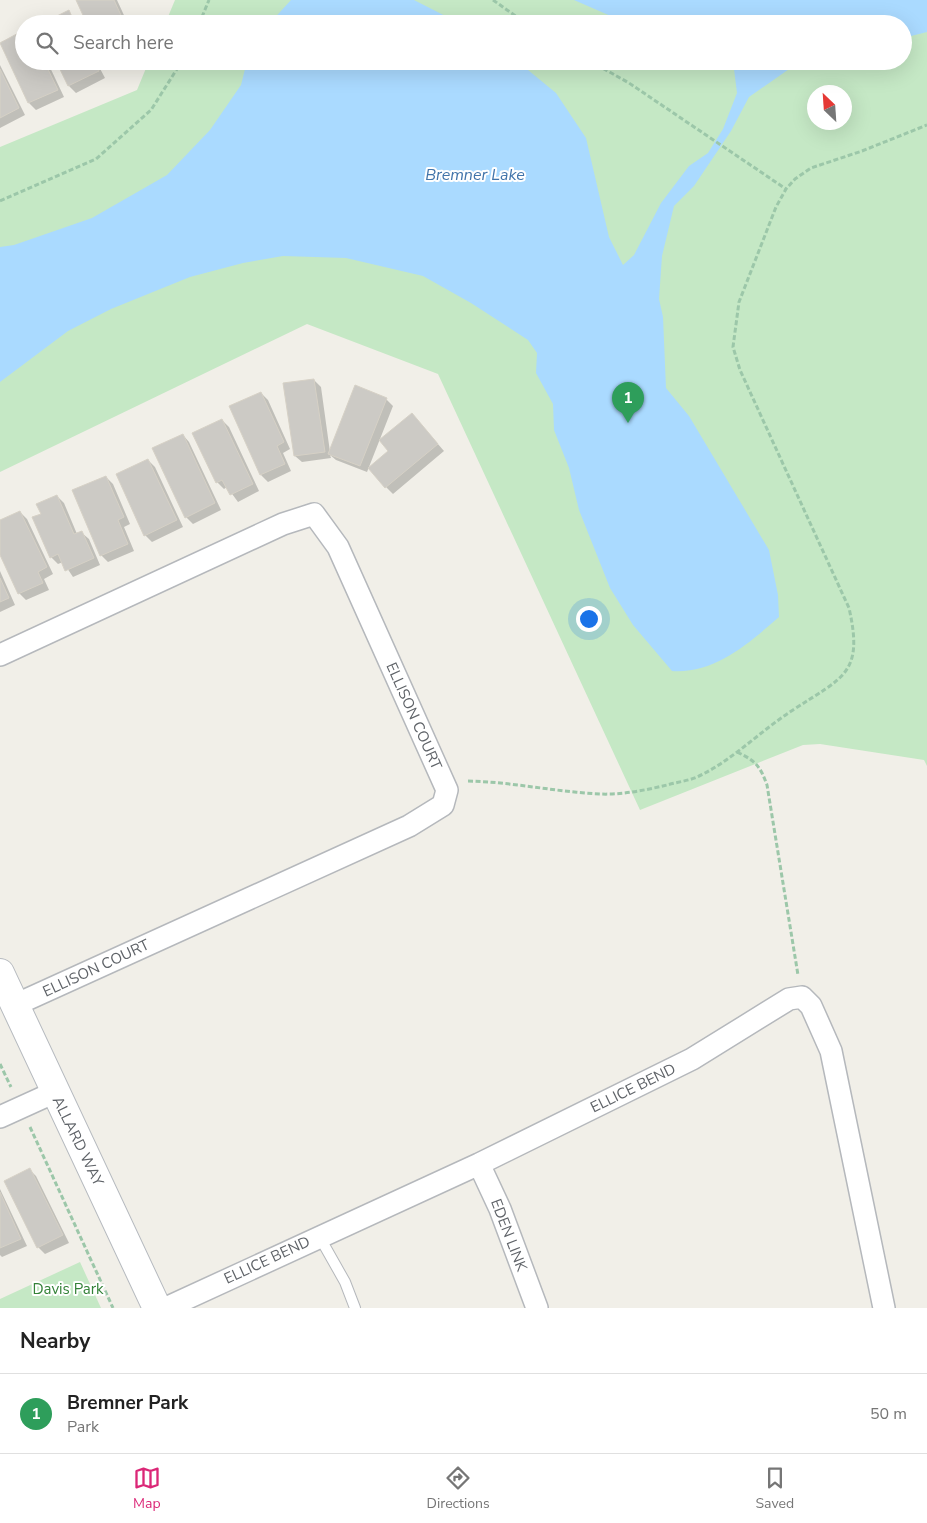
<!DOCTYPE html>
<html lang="en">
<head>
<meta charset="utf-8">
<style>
  :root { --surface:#fff; --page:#f2f2f2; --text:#222; --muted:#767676; --line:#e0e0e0; --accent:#db2777 }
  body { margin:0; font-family:"Nunito Sans",sans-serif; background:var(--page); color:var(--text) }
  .compass { position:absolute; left:807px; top:85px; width:45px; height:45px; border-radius:50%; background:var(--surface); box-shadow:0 5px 20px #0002; rotate:335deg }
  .you { position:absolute; left:588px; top:618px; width:18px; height:18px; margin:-12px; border:4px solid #fff; border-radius:50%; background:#1a73e8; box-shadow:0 0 0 8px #1a73e833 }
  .badge { display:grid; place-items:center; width:32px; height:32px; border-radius:50%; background:var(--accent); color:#fff; font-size:16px; font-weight:700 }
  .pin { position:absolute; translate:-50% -41px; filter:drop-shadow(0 1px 2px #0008) }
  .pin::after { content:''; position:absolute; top:26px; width:18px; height:15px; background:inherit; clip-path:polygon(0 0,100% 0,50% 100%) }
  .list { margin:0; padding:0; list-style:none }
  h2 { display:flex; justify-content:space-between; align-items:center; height:65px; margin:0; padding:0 20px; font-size:21px }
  h2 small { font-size:16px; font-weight:400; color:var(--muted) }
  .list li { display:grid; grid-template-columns:32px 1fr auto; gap:15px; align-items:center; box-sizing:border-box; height:80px; padding:0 20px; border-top:1px solid var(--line) }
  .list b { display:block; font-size:19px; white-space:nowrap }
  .list p { margin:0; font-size:16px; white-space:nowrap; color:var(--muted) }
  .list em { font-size:16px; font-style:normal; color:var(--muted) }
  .icon { flex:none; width:28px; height:28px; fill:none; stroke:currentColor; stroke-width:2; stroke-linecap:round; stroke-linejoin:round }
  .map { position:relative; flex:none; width:927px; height:1308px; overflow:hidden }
  .search { position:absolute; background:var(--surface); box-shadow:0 5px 20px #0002; left:15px; right:15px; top:15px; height:55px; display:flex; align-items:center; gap:12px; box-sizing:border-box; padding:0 18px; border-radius:28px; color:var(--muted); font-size:19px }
  .sheet { height:145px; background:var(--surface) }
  nav { display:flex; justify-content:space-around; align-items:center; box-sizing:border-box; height:70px; border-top:1px solid var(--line); background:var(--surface); font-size:14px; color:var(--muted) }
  nav a { display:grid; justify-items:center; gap:2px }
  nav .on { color:var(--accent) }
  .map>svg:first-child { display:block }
  .green { fill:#c5e8c5; fill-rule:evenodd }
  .water { fill:#aadaff }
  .shadow { fill:#0003 }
  .building { fill:#cccac5; stroke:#d6d1c6 }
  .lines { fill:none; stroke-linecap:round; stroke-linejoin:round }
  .lane-casing { stroke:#b5b8bc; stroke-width:12 }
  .street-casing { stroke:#b5b8bc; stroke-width:24 }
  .secondary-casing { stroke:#b6babf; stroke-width:30 }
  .path { stroke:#9cc7a9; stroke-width:3; stroke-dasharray:5 2.5; stroke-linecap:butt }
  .lane { stroke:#fff; stroke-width:10 }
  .street { stroke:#fff; stroke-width:21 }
  .secondary { stroke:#fff; stroke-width:28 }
  .labels { text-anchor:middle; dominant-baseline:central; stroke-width:4; stroke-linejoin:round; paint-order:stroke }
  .street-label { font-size:15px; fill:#5f6368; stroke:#fff }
  .park-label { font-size:15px; fill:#348238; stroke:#fff }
  .water-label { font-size:16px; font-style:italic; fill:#4174aa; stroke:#fff }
</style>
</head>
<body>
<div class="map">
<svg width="927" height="1308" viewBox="0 0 927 1308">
  <rect width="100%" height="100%" fill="#f1efe8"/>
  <!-- green -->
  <path class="green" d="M 175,0 L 927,0 L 927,766 L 924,760 L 820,744 L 803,745 L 640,810 L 438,374 L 307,324 L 0,472 L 0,147 L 137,90 L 149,61 L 903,61 L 903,24 L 165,24 ZM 814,92 L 844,92 L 844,122 L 814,122 Z
    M 80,1262 L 101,1308 L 0,1308 L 0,1299 Z"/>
  <!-- water -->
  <path class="water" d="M 291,0 L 414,0 L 461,24 L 269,24 Z
    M 574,0 L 927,0 L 927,32 L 903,38 L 903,24 L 629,24 Z
    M 247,61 L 517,61 L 556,93 L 586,138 L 609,237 L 623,265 L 634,255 L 661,203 L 689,166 L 708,153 L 723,129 L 737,93 L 733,61 L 807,61 L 792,67 L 749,97 L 731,131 L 694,186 L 674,206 L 662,256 L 659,299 L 663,317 L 666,388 L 689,416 L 769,550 L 778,595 L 779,617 C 749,643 715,674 672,671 L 633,625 L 610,588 L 579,510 L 569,468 L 554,430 L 553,404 L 536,373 L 537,353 L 528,340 L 471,303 L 423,276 L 346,258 L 283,256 L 243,263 L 190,277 L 111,309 L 68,331 L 0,382 L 0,247 L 14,245 L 92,218 L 167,175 L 210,130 L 241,85 Z"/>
  <!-- shadow -->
  <path class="shadow" d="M 78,0 L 117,0 L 128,24 L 89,24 Z
    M 68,12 L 78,24 L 44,24 Z
    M 24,32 L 24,61 L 47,61 L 64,97 L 36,110 L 29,103 L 1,42 Z
    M 57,61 L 96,61 L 105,78 L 76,93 L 69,86 Z
    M 0,65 L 25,115 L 0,128 Z
    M 314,380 L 321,387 L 330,452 L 386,399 L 393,406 L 367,472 L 336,460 L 330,455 L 331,458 L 302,462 L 295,456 Z
    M 261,393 L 268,400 L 290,449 L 283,453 L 291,471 L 268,482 L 261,475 L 230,406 Z
    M 412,414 L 444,451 L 393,494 L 386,487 L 390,451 Z
    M 222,420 L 229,427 L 259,491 L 238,502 L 227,487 L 224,489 L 217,482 Z
    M 183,435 L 189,442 L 221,510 L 193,524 L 186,517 Z
    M 148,460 L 155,467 L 183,527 L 152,542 L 145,535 Z
    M 106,477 L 113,484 L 130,524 L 124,527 L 134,551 L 108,562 L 101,555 Z
    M 57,496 L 64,503 L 77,534 L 82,533 L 89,539 L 100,565 L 73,577 L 63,562 L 58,564 L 51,557 L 42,514 Z
    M 20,512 L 27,519 L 53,574 L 44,579 L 49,590 L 26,600 L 19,593 L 0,552 L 0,522 Z
    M 0,571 L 15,605 L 0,612 Z
    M 30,1170 L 36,1176 L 69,1243 L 45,1254 L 38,1247 Z
    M 0,1189 L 27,1246 L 2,1257 L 0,1255 Z"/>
  <!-- building -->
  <path class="building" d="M 76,0 L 114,0 L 125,24 L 87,24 Z
    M 69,10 L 75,24 L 41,24 Z
    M 24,30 L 24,61 L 44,61 L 58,90 L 28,103 L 0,43 Z
    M 56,61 L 94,61 L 99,71 L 68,86 Z
    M 0,69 L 19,108 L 0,118 Z
    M 314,379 L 325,452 L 294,456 L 283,383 Z
    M 355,385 L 387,398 L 360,466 L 328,454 Z
    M 261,392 L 284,442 L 277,446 L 285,464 L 260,475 L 229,406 Z
    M 412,413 L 438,444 L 385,488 L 368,468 L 388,451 L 379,440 Z
    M 222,419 L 253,484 L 230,495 L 222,480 L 216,483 L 192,433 Z
    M 183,434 L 215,503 L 185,518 L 152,448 Z
    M 148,459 L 177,520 L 144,536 L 116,474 Z
    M 106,476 L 124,517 L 118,520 L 128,544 L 100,556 L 72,490 Z
    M 57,495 L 74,534 L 82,531 L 94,558 L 65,571 L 58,554 L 50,558 L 32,517 L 41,514 L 36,504 Z
    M 20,511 L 47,567 L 38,572 L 43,583 L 18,594 L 0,555 L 0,520 Z
    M 0,578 L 9,598 L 0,602 Z
    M 30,1168 L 63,1235 L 37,1248 L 4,1181 Z
    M 0,1192 L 21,1239 L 0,1248 Z"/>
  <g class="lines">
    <!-- lane casing -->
    <g class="lane-casing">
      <path id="lane" d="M 319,1236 L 345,1282 L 355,1308"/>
    </g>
    <!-- street casing -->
    <g class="street-casing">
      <path id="street" d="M 0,655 L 283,524 L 314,514 L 338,547 L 447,790 L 443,805 L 409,826 L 15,1005
        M 0,1117 L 55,1092
        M 479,1164 L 500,1209 L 537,1308
        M 166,1308 L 479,1164 L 692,1059 L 789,999 L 802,997 L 811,1006 L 831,1051 L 884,1308"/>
    </g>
    <!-- secondary casing -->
    <g class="secondary-casing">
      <path id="secondary" d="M 0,973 L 157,1308"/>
    </g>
    <!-- path -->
    <path class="path" d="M 493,0 L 527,24
      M 199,24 L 209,0
      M 590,61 L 629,83 L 786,189
      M 0,201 L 96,159 L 151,110 L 182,61
      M 737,752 C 756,761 760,766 767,785 L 798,975
      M 468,781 C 513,782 556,792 600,794 C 622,795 646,790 667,785 C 677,782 688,781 697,777 C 732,761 760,731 793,710 C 843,677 864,674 849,608 L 740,370 L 733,347 L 739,302 L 776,207 L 786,189 L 795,179 L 811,168 L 862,151 L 927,125
      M 0,1064 L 11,1087
      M 30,1127 L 113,1308"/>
    <!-- lane -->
    <use href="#lane" class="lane"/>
    <!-- street -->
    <use href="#street" class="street"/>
    <!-- secondary -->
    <use href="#secondary" class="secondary"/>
  </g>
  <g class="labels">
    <!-- street labels -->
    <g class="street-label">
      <text transform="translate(414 716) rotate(66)">ELLISON COURT</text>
      <text transform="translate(96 968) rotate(-25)">ELLISON COURT</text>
      <text transform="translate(633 1088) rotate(-26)">ELLICE BEND</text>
      <text transform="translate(78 1141) rotate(64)">ALLARD WAY</text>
      <text transform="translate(509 1235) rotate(69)">EDEN LINK</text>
      <text transform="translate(267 1260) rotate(-25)">ELLICE BEND</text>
    </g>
    <!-- park labels -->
    <g class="park-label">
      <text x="68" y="1289">Davis Park</text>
    </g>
    <!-- water labels -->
    <g class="water-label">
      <text x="475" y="175">Bremner Lake</text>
    </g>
  </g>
</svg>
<svg class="compass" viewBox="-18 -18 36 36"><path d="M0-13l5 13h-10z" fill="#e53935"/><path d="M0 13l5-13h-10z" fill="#767676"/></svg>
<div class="you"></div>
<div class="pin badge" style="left:628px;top:423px;background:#2e9e5b">1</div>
<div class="search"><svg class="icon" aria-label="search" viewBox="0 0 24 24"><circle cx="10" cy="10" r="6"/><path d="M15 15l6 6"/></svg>Search here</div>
</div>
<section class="sheet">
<h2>Nearby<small></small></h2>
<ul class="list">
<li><span class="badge" style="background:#2e9e5b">1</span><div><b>Bremner Park</b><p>Park</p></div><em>50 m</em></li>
</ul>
</section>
<nav>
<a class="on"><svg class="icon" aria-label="map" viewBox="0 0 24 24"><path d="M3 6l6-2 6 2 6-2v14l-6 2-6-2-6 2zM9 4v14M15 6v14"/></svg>Map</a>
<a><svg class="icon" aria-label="directions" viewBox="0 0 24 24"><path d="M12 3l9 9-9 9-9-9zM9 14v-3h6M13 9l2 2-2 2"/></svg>Directions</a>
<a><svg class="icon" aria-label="saved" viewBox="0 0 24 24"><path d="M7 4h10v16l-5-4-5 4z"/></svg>Saved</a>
</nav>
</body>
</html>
